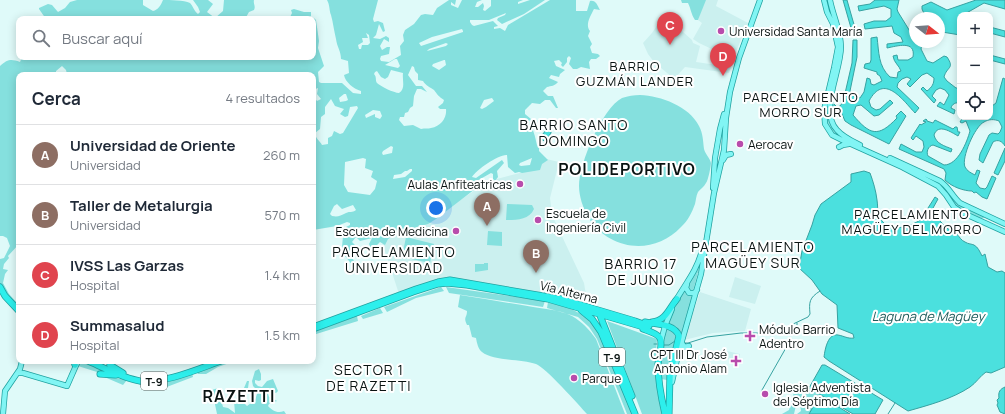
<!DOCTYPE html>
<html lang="es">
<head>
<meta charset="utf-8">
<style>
  :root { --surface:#fff; --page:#f2f2f3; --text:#1f2937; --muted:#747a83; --line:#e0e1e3; --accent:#db2777 }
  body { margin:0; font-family:Manrope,sans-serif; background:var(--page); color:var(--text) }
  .controls { position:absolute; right:12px; top:12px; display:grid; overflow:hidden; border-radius:8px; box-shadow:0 2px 10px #0003 }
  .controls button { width:36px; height:36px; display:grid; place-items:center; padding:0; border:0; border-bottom:1px solid var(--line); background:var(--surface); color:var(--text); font:20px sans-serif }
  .compass { position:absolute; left:909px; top:12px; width:36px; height:36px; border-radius:50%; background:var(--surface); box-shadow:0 2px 10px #0003; rotate:107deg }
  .you { position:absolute; left:436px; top:208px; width:14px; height:14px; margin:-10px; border:3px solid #fff; border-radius:50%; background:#1a73e8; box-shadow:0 0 0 6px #1a73e833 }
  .badge { display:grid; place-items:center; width:26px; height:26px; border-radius:50%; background:var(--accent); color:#fff; font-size:13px; font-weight:700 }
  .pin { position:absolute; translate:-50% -33px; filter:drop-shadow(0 1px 2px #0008) }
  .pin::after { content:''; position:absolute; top:21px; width:14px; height:12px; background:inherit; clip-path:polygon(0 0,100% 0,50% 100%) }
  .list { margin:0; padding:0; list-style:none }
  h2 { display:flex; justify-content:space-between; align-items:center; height:52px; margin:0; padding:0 16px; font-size:17px }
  h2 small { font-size:13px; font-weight:400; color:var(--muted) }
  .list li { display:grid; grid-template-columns:26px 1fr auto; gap:12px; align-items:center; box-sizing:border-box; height:60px; padding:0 16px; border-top:1px solid var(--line) }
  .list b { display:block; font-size:15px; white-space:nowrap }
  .list p { margin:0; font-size:13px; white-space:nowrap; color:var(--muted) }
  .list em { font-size:13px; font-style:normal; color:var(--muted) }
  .icon { flex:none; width:22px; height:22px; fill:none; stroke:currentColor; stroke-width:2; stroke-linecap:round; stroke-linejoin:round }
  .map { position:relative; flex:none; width:1005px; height:414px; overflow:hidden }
  .search { position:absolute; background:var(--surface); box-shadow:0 2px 10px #0003; left:16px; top:16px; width:300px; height:44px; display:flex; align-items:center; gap:10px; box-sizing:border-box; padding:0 14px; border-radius:8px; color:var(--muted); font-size:15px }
  .panel { position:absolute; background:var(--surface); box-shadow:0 2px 10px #0003; left:16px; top:72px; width:300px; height:292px; border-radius:8px }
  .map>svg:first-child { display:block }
  .built { fill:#cbf0ef }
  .green { fill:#85e0de; fill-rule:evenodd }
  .water { fill:#4be0de; stroke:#37a2a1 }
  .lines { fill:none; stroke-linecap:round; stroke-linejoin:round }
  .stream { stroke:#37a2a1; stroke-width:1 }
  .major-casing { stroke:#20a2a0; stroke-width:6 }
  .highway-casing { stroke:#20a2a0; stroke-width:7 }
  .major { stroke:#81f5f4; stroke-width:4.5 }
  .highway { stroke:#2defec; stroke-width:5.5 }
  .poi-dot { fill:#b84cac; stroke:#fff; stroke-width:1.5 }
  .labels { text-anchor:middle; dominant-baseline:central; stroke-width:4; stroke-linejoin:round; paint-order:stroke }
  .shield { fill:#fff; stroke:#535a59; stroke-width:1 }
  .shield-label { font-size:11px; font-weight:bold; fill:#091312 }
  .poi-label { font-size:12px; fill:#091312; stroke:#fff; text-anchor:start }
  .street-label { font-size:12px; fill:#091312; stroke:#fff }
  .neighbourhood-label { font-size:13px; letter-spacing:1px; fill:#091312; stroke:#fff }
  .water-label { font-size:13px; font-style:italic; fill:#1f5c5b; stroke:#fff }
  .quarter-label { font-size:14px; letter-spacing:1px; fill:#091312; stroke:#fff }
  .district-label { font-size:16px; font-weight:bold; letter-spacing:1px; fill:#091312; stroke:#fff }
</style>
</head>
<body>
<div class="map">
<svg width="1005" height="414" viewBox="0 0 1005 414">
  <rect width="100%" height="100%" fill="#dffaf9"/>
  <!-- built -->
  <path class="built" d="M 705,0 L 718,0 L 716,6 L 748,23 L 733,59 L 699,43 L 693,39 L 702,23 L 698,20 Z
    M 664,15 L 692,40 L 693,43 L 700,46 L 696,62 L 731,67 L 729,73 L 685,67 L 675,78 L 673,78 L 654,62 L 648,54 L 643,43 L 652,33 Z
    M 542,158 L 559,162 L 550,198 L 552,215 L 584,283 L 586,295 L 556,296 L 462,280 L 399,294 L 381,239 L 401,231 L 425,224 L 484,184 L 493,180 L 539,168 Z
    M 735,277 L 761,286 L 755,304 L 729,297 Z
    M 700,292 L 751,309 L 745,331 L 713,333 L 684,340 Z
    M 727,351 L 740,354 L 739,359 L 735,358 L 733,361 L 725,358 Z"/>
  <!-- green -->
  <path class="green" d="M 77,0 L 143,0 L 143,5 L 153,11 C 158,10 161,5 163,0 C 170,0 184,0 190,3 C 193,6 194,11 198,14 L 200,12 L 198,7 L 193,0 L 208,0 L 213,4 L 207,12 L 215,18 L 223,11 L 224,0 L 254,0 C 253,4 256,6 254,10 L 249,12 L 245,19 L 243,19 L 240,16 L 238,19 L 69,19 L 67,16 L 64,19 L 46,19 L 39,9 L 39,8 L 48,4 L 52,5 L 58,12 L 65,8 L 70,2 Z
    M 327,0 L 378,0 L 373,19 L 374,22 L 378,21 L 383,23 L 385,31 L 383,32 L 379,24 L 376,35 L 373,38 L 380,39 L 386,36 L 389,38 L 389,42 L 384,39 L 380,46 L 382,50 L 387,47 L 390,47 L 389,54 L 381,56 L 380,59 L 381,61 L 389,62 L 401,55 L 400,46 L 404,41 L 403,35 L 405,30 L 414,24 L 421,15 L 425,14 L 433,15 L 437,8 L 449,0 L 456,0 L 455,5 L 451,2 L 451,5 L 458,8 L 462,0 L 482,0 L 477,2 L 475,7 L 478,7 L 483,3 L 484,6 L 483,10 L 485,11 L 491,6 L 491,0 L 523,0 L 518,2 L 518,4 L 530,0 L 545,0 L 524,14 L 502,24 L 497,20 L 498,18 L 505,15 L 506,13 L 489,20 L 470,20 L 470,22 L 472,25 L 474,26 L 493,21 L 498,26 L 494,27 L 494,29 L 500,28 L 505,31 L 508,25 L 550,0 L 576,0 L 576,11 L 587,11 L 590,1 C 596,0 597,5 600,10 L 594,9 C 590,17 585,25 590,31 L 588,36 L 592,44 L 590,47 L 592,53 L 598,54 L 600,56 L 596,59 L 591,59 L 589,62 L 590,69 L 581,67 L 577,69 L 573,69 L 569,64 L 571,58 L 569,56 L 567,58 L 567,62 L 563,67 L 561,65 L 562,63 L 559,60 L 554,61 L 556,66 L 565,70 L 560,74 L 559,77 L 551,75 L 549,78 L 558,82 C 555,86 551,86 547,87 L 543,91 L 548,96 L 553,96 L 558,108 L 556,108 L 550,100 L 545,100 L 540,104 L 532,103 L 525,110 L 525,114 L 531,119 L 528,122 C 534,129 535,137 537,145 L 539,147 L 539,151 L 548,160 L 542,164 L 540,170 L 522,173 L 519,172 L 515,173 L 508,167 L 507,155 C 499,154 476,170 472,177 L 476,178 L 502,160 L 504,163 L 497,171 L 498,177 L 495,181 L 493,179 L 493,174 L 491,173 L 466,187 L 466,191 L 469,191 L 477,185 L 479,186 L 436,219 L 428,224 L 398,232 L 374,232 L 373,235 L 375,237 L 390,235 L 393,236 L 388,239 L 385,245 L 380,242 L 374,248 L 371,248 L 369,244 L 372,238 L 360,241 L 356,237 L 352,242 L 355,245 L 357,245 L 360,249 L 359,257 L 352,254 L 351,256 L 354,261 L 358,263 L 359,269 L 358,272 L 345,256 L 342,247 L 343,236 L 345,231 L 344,228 L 350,225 L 350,223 L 347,222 L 337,226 L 313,230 L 313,96 L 317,101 L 321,99 L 317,94 L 318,88 L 313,90 L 313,75 L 75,75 L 67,74 L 66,70 L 62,66 L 56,71 L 56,75 L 19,75 L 19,244 L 8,256 L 9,258 L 4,264 L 3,269 L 8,270 L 5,274 L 3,283 L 9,294 L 18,304 L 19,307 L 17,307 L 0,284 L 0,259 L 4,258 L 10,246 L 7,238 L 3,236 L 0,236 L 0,66 C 8,59 11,59 20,62 L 22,57 L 237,57 L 243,59 L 245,57 L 313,57 L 312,19 L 314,18 L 316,20 L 319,41 L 318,48 L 324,66 L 318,72 L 319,82 L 321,83 L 342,83 L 353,93 L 361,94 L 361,91 C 354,89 345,82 344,75 L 349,73 L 348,61 L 341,59 C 341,51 337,47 336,39 C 334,31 333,22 331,15 C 329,10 330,5 327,0 ZM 462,29 L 463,31 L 463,32 L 421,46 L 419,43 L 432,37 ZM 366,33 L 369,35 L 370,43 L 368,45 L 362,45 L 361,49 L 359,49 L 358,45 L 363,42 L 362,38 L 368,38 ZM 446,43 L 448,44 L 446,46 L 427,51 L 429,49 ZM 395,59 L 397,59 L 400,66 L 398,68 L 385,65 ZM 444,60 L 445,60 L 446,65 L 439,70 L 432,66 L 433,64 ZM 412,66 L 414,67 L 415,71 L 418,74 L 418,80 L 423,81 C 426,86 430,87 434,90 C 437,94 439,97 444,100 L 443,103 L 438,107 L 440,109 L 446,109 C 447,118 441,126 431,128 C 428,129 425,128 421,129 L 413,125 L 404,126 L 399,120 L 400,117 L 404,117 L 405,113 L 408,112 L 410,108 L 413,106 L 414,96 L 417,89 L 421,89 L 427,92 L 422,86 L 416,86 L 408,75 ZM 391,70 L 403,73 C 402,81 406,88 399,93 C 394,93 380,86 377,83 C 375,80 377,77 374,74 L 375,72 L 377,71 L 381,77 L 385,79 L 388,77 ZM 344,94 L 346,94 L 348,100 L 346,101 L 340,102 L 339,98 ZM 492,98 L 494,101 L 486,107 L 482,109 L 480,108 L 484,100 ZM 331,99 L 335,106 L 344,109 L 340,114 L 345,117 L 348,116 L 350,107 L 357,106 L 358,108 L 343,133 L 340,134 L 334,131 L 332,136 L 328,138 L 328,144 L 322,145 C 320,141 315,138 315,133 L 320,129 L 321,117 L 325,114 L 325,107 ZM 373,110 L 380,111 L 382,116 L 380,119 L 375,117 L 375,114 L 366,118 L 365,115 ZM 391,146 L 393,147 L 392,153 L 383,155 L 382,153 L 383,151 ZM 363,158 L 366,159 L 365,168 L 373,171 L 371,177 L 377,181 L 375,189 L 370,195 L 348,192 L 344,185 L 345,162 ZM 532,158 L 530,165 L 521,166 L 519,165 L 520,163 ZM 410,169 L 412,169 L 412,171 L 405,177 L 393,179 L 394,175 L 401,174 L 405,171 L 407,171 ZM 337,204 L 342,209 L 353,205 L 356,210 C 352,213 350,211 346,213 C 340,216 338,217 332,216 L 330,214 L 334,206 Z
    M 681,0 L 706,0 L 698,20 L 695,20 C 691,14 691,9 688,3 L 682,3 Z
    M 294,9 L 304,12 L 311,12 L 311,16 L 309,19 L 289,19 L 292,13 L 291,10 Z
    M 830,90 L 829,114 L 840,136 L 839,138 C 822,123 824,110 830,90 Z
    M 640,95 C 661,96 689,106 699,126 C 703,133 703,141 704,149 C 705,154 710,158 711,163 C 711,166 708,181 706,183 C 704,187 700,189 698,192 C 696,196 696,200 695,204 C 692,212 688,221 681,227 C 654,256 609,251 588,217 C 583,208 579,196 579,186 C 579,164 602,108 622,98 C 628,96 634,95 640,95 Z
    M 893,161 L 944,185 L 955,200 L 983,215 L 984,218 L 980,219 L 962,211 L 954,205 L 943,189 Z
    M 507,204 L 532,205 L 534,209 C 529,220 517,220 506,220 Z
    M 488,231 L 502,232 L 502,246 L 487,245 Z
    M 406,237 L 434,244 L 430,263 L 402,257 Z
    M 702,258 L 693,291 L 690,291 L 687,286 Z
    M 484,263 L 488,263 L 488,270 L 475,272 L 475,264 L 484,264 Z
    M 441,287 L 444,291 L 416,298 L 387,312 L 384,307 Z
    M 446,287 L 545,301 L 543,307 L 449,293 Z
    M 685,291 L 694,295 L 682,335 L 677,327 L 667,324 L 674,307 Z
    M 460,295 C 485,299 509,303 533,307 C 546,309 560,310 572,316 C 582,322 589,329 596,339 L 625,414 L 587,414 C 579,405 545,367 536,364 C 522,359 493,361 482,352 C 478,349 477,343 476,338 L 472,337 L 469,325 L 467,325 C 463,317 467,318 467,311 L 458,307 Z
    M 548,302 C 570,307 585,313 599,331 L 633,414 L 627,414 L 597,339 L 589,327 L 578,317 L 547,308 Z
    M 380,308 L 383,313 L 363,319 L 361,316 Z
    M 357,316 L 358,321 L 313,335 L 313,332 Z
    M 607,321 L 657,339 C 655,367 655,386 662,414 L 642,414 Z
    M 665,329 L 673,330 L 678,337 L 667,380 L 661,379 L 661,355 Z
    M 82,361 L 111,372 L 97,372 L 78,366 Z
    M 226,361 L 235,361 L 218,367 L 206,374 L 198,374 L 196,371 Z
    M 259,369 L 261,374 L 261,380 L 259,381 L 255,380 L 255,383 L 258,386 L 262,387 L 267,381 L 273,379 L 278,391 L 276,393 L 267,391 L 269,397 L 271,397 L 277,401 L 269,404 L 268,406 C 272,410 277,414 284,411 L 286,414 L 217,414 L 212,390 L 218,388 L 223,407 L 228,408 L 235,413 L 234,401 L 244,388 L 247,381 L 249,381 L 248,388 L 241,398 L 241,400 L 247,406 L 255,400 L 258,391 L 253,386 L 252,381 L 255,371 Z
    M 192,373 L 193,377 L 164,388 L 150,390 L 133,381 L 148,385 L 161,383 Z
    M 102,376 L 127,380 L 123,385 Z
    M 796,385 L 801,388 L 802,395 L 803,395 L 808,386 L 819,393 L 821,398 L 811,414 L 797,414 L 801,411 L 799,398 L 797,401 L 794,414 L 782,414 L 789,410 L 794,392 L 793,387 Z"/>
  <!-- water -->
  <path class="water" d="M 843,0 L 847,0 L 857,35 L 853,35 Z
    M 875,0 L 899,0 L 897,9 L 898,12 L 911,33 L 915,35 L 915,42 L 926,42 L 922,45 L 921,49 L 927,61 L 933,63 L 944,56 L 947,57 C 955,69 947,66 944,77 L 947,81 L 956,88 L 960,88 L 960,103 C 956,102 952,104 951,108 L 955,110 L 954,114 L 937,106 L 940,102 L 944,105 L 949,95 L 945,90 L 940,88 L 936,90 L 932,96 L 936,100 L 934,103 L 921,89 L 923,87 L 927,91 C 932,87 934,84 934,78 L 927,73 L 922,75 L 910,87 L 907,84 L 911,79 L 907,77 L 902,79 L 898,83 L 897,87 L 919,108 L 915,113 C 902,99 884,73 869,101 L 871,107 L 876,110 L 880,109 L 890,100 L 893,103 L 879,115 L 874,116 L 861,105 L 856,106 L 853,115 C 870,135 878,138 897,118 L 896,116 L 901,111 L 906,116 L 889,144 L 851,125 L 845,121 L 842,114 L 839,112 L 838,114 L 833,114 L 834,104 L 837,107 L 840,106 L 843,102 L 852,63 L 853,40 L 857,40 L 857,57 L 850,91 L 853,96 L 860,98 L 864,92 L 867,78 L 870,79 L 871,84 L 874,85 L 882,81 L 880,76 L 877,74 L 877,72 L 864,68 L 865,64 L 870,63 L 871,60 L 871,38 L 877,37 C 879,52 878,66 890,77 L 897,78 L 898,72 L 901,71 C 899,65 894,63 893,56 L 897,55 L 898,60 L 908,60 L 913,57 C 916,40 897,46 887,48 L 887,44 L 903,42 L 901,37 L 894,33 L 892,26 L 865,29 L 864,24 L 874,21 L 886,21 L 891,17 L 891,9 L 884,6 L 859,11 L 858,6 L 870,4 Z
    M 976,0 L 1005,0 L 1005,9 L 984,3 L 963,15 L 960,15 L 960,35 L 942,32 L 943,35 L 941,33 L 939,34 L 939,18 L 926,18 L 922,9 L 922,6 L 931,2 L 947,10 Z
    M 990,27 L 1005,31 L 1005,37 L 990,33 Z
    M 990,55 L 1005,59 L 1005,64 L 990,60 Z
    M 1003,78 L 1005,79 L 1005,146 C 1002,141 998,139 993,142 L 983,163 L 979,160 L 980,154 L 989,135 L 992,133 L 998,134 L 1000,132 L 1002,127 L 999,121 C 994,119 989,119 984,122 C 975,126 961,158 965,167 C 967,171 971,173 975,175 L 977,170 L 980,171 L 976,183 L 980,188 L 985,189 L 987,187 L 992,176 L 996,178 L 987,199 L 982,197 L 976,192 L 974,193 L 972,191 C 964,191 952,187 945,180 L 946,173 L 944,169 L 899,149 L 901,144 L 916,152 L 922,152 L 924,147 L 923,141 L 916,136 L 913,140 L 911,138 L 920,124 L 921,125 L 926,122 L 923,121 L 926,119 L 927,120 L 927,121 L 933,123 L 935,120 L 953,129 L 955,127 L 957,127 L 958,132 L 960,132 L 958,136 C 951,132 938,123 934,135 C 936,144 945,146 952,149 L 951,152 L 933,145 C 928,146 926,152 928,156 L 944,165 C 958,165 967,142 970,131 L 966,121 L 962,123 L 960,122 L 963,117 L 990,117 L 990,106 L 992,106 L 996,103 Z
    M 546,130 L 551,131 L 551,133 L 547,139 L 548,142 L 539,139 Z
    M 1005,148 L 1005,161 L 998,175 L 994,173 Z
    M 864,171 L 870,173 C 873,181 876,191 877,200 C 878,205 877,211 879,215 C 887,238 916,225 929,214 L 928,208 L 935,197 L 938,199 L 933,208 L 939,212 L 940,221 L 948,229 C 957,229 958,239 965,242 C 968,244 972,244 974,245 C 978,247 980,252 982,256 L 985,254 L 988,267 L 997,272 L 1002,271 L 1005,273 L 1005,367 L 991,373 L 986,372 C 980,376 976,383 970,387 C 952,399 929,405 908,411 L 829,361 L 824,357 C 825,349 828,333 838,335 C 844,336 848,339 854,338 L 853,334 L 838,328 L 837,305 L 822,294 L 812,280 L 799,268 L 802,251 L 812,225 L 815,215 L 821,204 L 851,182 L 851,174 Z
    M 822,365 L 825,365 L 883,400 L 875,414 L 853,414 L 809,388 Z
    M 1005,387 L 1005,414 L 1000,412 L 997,405 L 998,403 L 997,400 L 999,398 C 998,392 1000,389 1005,387 Z
    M 819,397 L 822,397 L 850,414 L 809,414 Z"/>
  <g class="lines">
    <!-- stream -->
    <path class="stream" d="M 793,335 L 797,327 L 797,323
      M 685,343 L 688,343 L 707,337 L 741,333 L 763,333 L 772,329 L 787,328 L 791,325 L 808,317 L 810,314 C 809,302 809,298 820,291
      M 654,344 L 657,344
      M 664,345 L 669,345 L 675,341
      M 762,390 L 791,339
      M 888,414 L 895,403"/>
    <!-- major casing -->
    <g class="major-casing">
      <path id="major" d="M 824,0 L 827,12 L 833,24 L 838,47 L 834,68 L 824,110 L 825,124 L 832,135 L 842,140 L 902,167 L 938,186 L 946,195 L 954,207 L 963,213 L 1005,232
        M 830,0 C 833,16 841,31 841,47 C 841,71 819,111 837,130 C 843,137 852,141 860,145
        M 839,147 L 843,145 L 849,144
        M 890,158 L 940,181 C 949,187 952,196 960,203 L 1005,224
        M 723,160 L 726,155 L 731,154
        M 713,188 L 715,158 L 720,129 L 724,114
        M 687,284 L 686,288 L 689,293 L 694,293 L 697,290
        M 675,302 C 685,284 697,271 702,250
        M 661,341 L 665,326 L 672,309
        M 682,343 L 684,347 L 689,346
        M 18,373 L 23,373 L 67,386 L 78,361
        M 672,382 L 678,355 L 701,274 L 714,193 L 724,150 L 726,118 L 730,92 L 739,58 L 760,0
        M 3,414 L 5,391 L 20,369 L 22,361"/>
    </g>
    <!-- highway casing -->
    <g class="highway-casing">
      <path id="highway" d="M 0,287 L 5,296 L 19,311
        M 581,310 L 592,319 L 601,332 L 635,414
        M 599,313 L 632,396
        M 645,322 C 656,324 675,324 679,336 L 670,374 L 669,414
        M 652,322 C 666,321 669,308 677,299
        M 313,327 L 416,289 L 438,282 L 450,280 L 561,299 L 635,321 L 649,326 L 647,328 L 548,299 L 467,285 L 447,283 L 438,284 L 413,292 L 313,329
        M 643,329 C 648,331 657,333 660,338 C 663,344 659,357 658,364 C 658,381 661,397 665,414
        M 74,361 L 75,365
        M 88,361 C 105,368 122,378 140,381 C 164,384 198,369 221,361
        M 110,365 L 123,373
        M 100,374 L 116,375"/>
    </g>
    <!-- major -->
    <use href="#major" class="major"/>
    <!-- highway -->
    <use href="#highway" class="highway"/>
  </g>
  <!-- markers -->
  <g class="poi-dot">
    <circle cx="721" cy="31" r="4"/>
    <circle cx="740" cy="144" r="4"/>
    <circle cx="520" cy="184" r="4"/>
    <circle cx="538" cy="220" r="4"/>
    <circle cx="456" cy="231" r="4"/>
    <path d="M748 330h4v4h4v4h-4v4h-4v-4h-4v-4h4z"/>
    <path d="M734 355h4v4h4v4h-4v4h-4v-4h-4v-4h4z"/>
    <circle cx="574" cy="378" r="4"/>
    <circle cx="765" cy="394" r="4"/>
  </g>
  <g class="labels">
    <!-- shield labels -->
    <g class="shield">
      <rect x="599" y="348" width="26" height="18" rx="3"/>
      <rect x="141" y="372" width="26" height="18" rx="3"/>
    </g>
    <g class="shield-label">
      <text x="612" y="357">T-9</text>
      <text x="154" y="381">T-9</text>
    </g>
    <!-- poi labels -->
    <g class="poi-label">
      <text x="729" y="31">Universidad Santa María</text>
      <text x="748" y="144">Aerocav</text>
      <text x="512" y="184" text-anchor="end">Aulas Anfiteatricas</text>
      <text x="546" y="213">Escuela de<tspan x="546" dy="14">Ingeniería Civil</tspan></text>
      <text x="448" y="231" text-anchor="end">Escuela de Medicina</text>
      <text x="759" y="329">Módulo Barrio<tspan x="759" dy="14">Adentro</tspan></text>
      <text x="727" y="354" text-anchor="end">CPT III Dr José<tspan x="727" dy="14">Antonio Alam</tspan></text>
      <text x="582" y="378">Parque</text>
      <text x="773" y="387">Iglesia Adventista<tspan x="773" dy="14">del Séptimo Día</tspan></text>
    </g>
    <!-- street labels -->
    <g class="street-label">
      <text transform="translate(569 292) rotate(14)">Vía Alterna</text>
    </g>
    <!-- neighbourhood labels -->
    <g class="neighbourhood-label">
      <text x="635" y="66">BARRIO<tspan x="635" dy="15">GUZMÁN LANDER</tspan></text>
      <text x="801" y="97">PARCELAMIENTO<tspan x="801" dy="15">MORRO SUR</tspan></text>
      <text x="912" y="214">PARCELAMIENTO<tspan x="912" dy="15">MAGÜEY DEL MORRO</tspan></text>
    </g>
    <!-- water labels -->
    <g class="water-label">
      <text x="928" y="316">Laguna de Magüey</text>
    </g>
    <!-- quarter labels -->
    <g class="quarter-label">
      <text x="574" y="124">BARRIO SANTO<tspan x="574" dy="16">DOMINGO</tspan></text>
      <text x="753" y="246">PARCELAMIENTO<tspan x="753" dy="16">MAGÜEY SUR</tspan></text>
      <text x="394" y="251">PARCELAMIENTO<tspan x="394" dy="16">UNIVERSIDAD</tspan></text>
      <text x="641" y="263">BARRIO 17<tspan x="641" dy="16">DE JUNIO</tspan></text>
      <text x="369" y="369">SECTOR 1<tspan x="369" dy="16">DE RAZETTI</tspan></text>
    </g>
    <!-- district labels -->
    <g class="district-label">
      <text x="627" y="169">POLIDEPORTIVO</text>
      <text x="239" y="396">RAZETTI</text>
    </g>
  </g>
</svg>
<div class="controls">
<button>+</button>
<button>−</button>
<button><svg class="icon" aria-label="locate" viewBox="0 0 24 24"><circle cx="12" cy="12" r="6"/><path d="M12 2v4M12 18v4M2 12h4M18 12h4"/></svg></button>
</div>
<svg class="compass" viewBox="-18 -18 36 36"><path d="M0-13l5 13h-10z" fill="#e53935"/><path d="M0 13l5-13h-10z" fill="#747a83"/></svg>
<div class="you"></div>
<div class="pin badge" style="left:487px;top:226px;background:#8d6e63">A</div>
<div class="pin badge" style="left:536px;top:273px;background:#8d6e63">B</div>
<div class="pin badge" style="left:670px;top:45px;background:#e0444e">C</div>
<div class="pin badge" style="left:723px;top:76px;background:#e0444e">D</div>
<div class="search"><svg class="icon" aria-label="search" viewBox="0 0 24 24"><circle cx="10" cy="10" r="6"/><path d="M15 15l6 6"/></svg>Buscar aquí</div>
<section class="panel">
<h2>Cerca<small>4 resultados</small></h2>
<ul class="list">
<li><span class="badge" style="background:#8d6e63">A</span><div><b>Universidad de Oriente</b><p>Universidad</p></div><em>260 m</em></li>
<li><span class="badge" style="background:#8d6e63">B</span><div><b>Taller de Metalurgia</b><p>Universidad</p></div><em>570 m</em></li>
<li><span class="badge" style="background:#e0444e">C</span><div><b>IVSS Las Garzas</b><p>Hospital</p></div><em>1.4 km</em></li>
<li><span class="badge" style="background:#e0444e">D</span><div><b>Summasalud</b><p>Hospital</p></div><em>1.5 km</em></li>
</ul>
</section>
</div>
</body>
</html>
